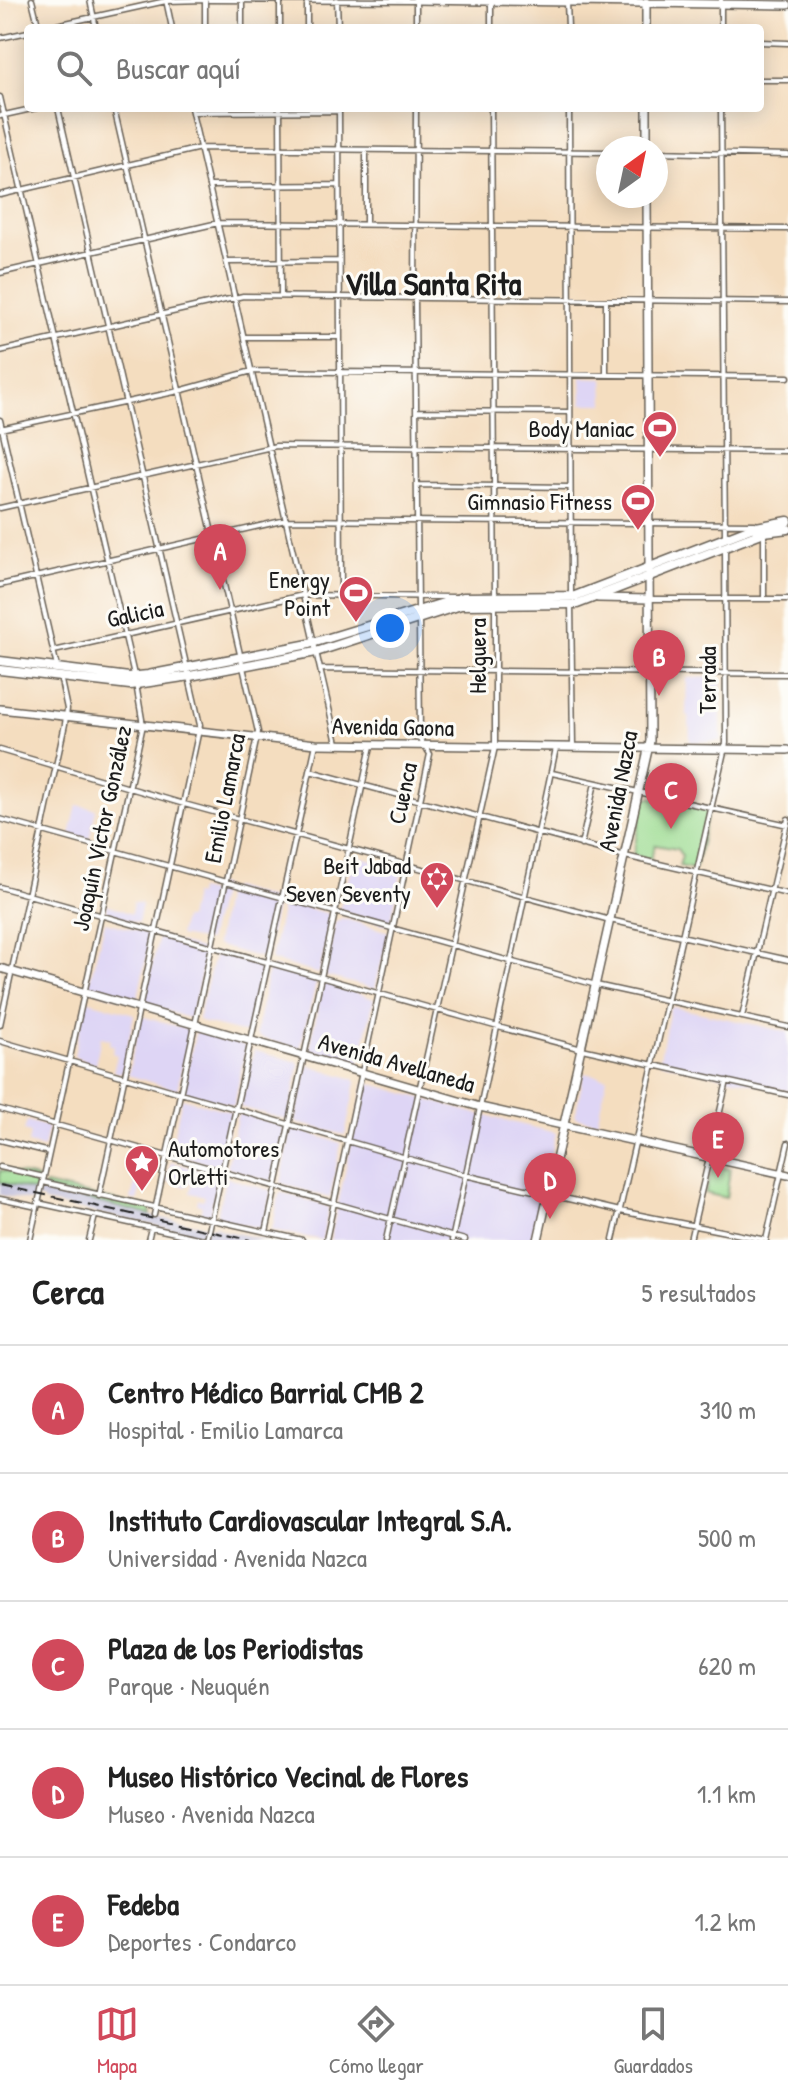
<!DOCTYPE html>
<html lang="es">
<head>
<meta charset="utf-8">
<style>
  :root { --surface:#fff; --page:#f6f6f6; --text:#222; --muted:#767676; --line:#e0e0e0; --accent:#d1495b }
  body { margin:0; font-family:"Patrick Hand",sans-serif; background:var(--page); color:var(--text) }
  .compass { position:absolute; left:596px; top:136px; width:72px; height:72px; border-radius:50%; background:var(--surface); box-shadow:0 4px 20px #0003; rotate:33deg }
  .you { position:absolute; left:390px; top:628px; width:28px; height:28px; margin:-20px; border:6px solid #fff; border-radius:50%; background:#1a73e8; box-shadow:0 0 0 12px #1a73e833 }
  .badge { display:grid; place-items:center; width:52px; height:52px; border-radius:50%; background:var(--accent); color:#fff; font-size:26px; font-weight:700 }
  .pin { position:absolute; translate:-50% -66px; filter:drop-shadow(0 2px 4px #0008) }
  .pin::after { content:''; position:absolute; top:42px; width:28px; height:24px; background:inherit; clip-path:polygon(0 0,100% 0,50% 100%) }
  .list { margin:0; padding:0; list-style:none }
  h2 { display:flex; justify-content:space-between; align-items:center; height:104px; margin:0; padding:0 32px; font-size:34px }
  h2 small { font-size:26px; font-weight:400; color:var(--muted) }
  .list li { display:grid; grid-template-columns:52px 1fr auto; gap:24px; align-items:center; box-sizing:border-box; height:128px; padding:0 32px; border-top:2px solid var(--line) }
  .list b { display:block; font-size:30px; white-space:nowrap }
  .list p { margin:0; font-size:26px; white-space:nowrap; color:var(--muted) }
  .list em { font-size:26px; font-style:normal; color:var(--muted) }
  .icon { flex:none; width:44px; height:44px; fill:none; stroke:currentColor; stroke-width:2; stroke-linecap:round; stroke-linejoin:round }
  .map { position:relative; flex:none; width:788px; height:1240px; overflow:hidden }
  .search { position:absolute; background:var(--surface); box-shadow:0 4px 20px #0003; left:24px; right:24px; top:24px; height:88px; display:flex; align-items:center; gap:20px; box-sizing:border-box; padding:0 28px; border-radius:8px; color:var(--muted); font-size:30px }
  .sheet { height:744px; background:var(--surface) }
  nav { display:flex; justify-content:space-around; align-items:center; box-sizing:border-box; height:112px; border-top:2px solid var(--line); background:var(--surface); font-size:22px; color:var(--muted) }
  nav a { display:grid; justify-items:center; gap:4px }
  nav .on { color:var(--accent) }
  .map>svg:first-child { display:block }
  .built { fill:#ded5f5 }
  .industrial { fill:#c3c1db }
  .green { fill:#9cdc92; stroke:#5c7c57; stroke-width:2 }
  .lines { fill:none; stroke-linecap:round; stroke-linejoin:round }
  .street-casing { stroke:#686055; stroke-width:7 }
  .secondary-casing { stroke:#686055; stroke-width:10 }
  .primary-casing { stroke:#686055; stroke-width:11 }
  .street { stroke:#fff; stroke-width:4 }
  .secondary { stroke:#fff; stroke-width:7 }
  .primary { stroke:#fff; stroke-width:8 }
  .rail { stroke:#1c1c1c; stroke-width:2; stroke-dasharray:12 6; stroke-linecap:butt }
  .labels { text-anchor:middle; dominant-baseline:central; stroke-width:6; stroke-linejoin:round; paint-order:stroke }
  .poi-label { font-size:24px; fill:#1c1c1c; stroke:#fdfcf7; text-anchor:end }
  .street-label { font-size:24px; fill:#1c1c1c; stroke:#fdfcf7 }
  .district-label { font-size:32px; font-weight:bold; fill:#1c1c1c; stroke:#fdfcf7 }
</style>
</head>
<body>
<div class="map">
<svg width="788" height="1240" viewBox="0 0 788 1240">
  <rect width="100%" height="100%" fill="#fdfcf7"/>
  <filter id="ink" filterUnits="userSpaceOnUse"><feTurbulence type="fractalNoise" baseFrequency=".0125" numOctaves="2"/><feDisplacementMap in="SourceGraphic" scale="16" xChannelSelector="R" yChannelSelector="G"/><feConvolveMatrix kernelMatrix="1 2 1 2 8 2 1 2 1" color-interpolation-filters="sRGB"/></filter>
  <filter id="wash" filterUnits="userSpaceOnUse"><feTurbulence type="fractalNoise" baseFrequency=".006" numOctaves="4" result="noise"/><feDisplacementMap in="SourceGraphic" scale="32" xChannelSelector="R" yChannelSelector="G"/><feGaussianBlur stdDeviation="1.8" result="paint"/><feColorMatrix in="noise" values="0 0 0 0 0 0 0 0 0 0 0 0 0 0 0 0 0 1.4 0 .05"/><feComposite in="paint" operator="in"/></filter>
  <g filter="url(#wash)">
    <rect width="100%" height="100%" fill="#f4ddbf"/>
    <!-- built -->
    <path class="built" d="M 581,377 L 603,378 L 604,404 L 582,404 Z
      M 718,677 L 721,680 L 721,741 L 690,742 L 689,716 L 686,715 L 687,678 Z
      M 77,805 L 96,809 L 89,841 L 70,835 Z
      M 355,855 L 402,869 L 390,926 L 339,911 Z
      M 213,882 L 222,886 L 208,941 L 179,936 L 183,918 L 188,919 L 193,895 L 197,896 L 198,890 L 211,893 Z
      M 232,887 L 277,901 L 265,959 L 216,945 L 225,892 Z
      M 133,902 L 142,904 L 138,923 L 106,913 L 107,904 L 131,914 Z
      M 286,902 L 329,914 L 332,918 L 319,974 L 271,960 L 282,905 Z
      M 342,918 L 389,932 L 375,989 L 325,976 L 335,922 Z
      M 105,922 L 151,934 L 137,1002 L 90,990 L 88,987 Z
      M 159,936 L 206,951 L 191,1019 L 143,1003 Z
      M 215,953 L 264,965 L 249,1034 L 201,1022 L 198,1019 Z
      M 273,967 L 317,980 L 300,1049 L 258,1037 L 256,1034 L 268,970 Z
      M 327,982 L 374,999 L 359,1066 L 310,1050 L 322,985 Z
      M 86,1000 L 134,1014 L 122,1073 L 113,1072 L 117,1055 L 112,1053 L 114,1046 L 109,1044 L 110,1039 L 101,1037 L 95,1065 L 74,1056 Z
      M 673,1007 L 788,1032 L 788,1091 L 659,1062 L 670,1009 Z
      M 141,1016 L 190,1030 L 177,1090 L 128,1075 Z
      M 198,1031 L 246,1046 L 234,1106 L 183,1091 L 195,1034 Z
      M 254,1050 L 297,1062 L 299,1065 L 288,1120 L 240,1107 Z
      M 308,1065 L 354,1079 L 356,1082 L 345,1135 L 297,1123 L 295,1120 Z
      M 584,1073 L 607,1078 L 597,1122 L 575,1117 Z
      M 365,1082 L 474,1113 L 556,1133 L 531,1240 L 330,1240 Z
      M 182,1098 L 232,1112 L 219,1167 L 170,1153 Z
      M 241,1113 L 286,1127 L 272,1182 L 227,1168 L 237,1116 Z
      M 27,1121 L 48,1127 L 43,1148 L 28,1144 L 30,1133 L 24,1131 Z
      M 295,1129 L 341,1143 L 330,1198 L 281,1183 L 291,1131 Z
      M 143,1153 L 154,1157 L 147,1186 L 141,1185 L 137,1201 L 131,1199 Z
      M 171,1162 L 218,1175 L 210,1215 L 200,1214 L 202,1206 L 197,1204 L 198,1199 L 203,1200 L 205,1196 L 190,1193 L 192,1183 L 188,1182 L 186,1187 L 165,1180 Z
      M 226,1177 L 271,1191 L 263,1229 L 218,1219 L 217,1216 Z
      M 280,1192 L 329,1207 L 322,1240 L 272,1230 Z"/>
    <!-- industrial -->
    <path class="industrial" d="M 0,1182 L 24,1189 L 36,1189 L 38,1192 L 43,1192 L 45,1188 L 156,1217 L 214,1227 L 215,1225 L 222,1230 L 267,1240 L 222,1240 L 44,1202 L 42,1199 L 35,1198 L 34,1202 L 0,1195 Z"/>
    <!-- green -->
    <path class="green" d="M 649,797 L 708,811 L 696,867 L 693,869 L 679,866 L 682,856 L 677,849 L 655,845 L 650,860 L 633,855 L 643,802 Z
      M 714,1166 L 730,1169 L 726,1198 L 705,1193 Z
      M 0,1170 L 37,1178 L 37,1190 L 33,1191 L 0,1182 Z
      M 45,1185 L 150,1208 L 151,1215 L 43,1189 Z"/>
  </g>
  <g filter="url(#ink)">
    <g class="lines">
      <!-- street casing -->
      <g class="street-casing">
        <path id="street" d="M 32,0 L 39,28
          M 90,0 L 96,28
          M 166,0 L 172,28
          M 209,0 L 416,1 L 416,28
          M 280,0 L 280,28
          M 337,0 L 338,28
          M 721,0 L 721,28
          M 307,1 L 307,28
          M 567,2 L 568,28
          M 43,28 L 166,1 L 205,0
          M 205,28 L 205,0
          M 242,28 L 242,0
          M 491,28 L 491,2
          M 0,38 L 28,32
          M 760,42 L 788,43
          M 760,80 L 788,80
          M 0,97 L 134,675
          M 58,108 L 200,725 L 99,1196
          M 114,108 L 258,732 L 154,1215
          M 191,108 L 337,743
          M 280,108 L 281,296
          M 339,108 L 341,595
          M 416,108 L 415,299 L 418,610
          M 491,108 L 495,598
          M 569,108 L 571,594
          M 721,108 L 725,538
          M 193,112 L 339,111
          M 0,116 L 36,108
          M 656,152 L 788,155
          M 209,186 L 338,185
          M 0,195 L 200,148 L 608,152
          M 366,224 L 366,150
          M 226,262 L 339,261
          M 0,273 L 218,223 L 788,229
          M 244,337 L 340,337
          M 0,351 L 243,296 L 788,302
          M 606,374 L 606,301
          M 416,411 L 569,412
          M 0,420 L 57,667
          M 0,429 L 179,391 L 252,371 L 788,377
          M 417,485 L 570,487
          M 0,508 L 276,446 L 788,451
          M 764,534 L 764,599
          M 0,585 L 286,520 L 755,524
          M 650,599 L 788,599
          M 571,603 L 573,746
          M 54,651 L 303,595 L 456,597
          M 320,669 L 788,674
          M 0,750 L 184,804 L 610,920 L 788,960
          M 310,771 L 625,856 L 788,894
          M 552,773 L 788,825
          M 0,819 L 596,985 L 788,1027
          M 581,845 L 595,783
          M 0,887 L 498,1027 L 582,1049 L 788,1095
          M 742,1017 L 788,819
          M 0,1025 L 65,724 L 67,709 L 60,676
          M 0,1041 L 465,1175 L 620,1211 L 766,1240
          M 0,1109 L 465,1240
          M 0,1140 L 49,1152
          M 0,1167 L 44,1177
          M 43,1182 L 302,1240
          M 0,1199 L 37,1207
          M 38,1203 L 207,1240
          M 266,1232 L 371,746
          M 30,1240 L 143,725 L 136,684
          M 89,1240 L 95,1216
          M 148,1240 L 151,1228
          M 207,1240 L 316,744
          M 326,1240 L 430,754 L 420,739 L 419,618
          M 386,1240 L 495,747 L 495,606
          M 452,1240 L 556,748
          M 613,1240 L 726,743 L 725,546
          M 690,1240 L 727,1081
          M 766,1240 L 788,1143"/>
      </g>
      <!-- secondary casing -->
      <g class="secondary-casing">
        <path id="secondary" d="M 416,0 L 788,5
          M 646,2 L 646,28
          M 647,108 L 647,148
          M 598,598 L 650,599
          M 0,709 L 316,744 L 788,750
          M 0,968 L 480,1107 L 788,1175
          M 538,1240 L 650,741 L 647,196"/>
      </g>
      <!-- primary casing -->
      <g class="primary-casing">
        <path id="primary" d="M 0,661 L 129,677 L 148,675 L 309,644 L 463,597 L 575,596 L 751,528 L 788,521
          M 0,670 L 130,685 L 190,676 L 316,652 L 461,605 L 577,604 L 764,532 L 788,529"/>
      </g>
      <!-- street -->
      <use href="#street" class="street"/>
      <!-- secondary -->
      <use href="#secondary" class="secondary"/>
      <!-- primary -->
      <use href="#primary" class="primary"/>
      <!-- rail -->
      <path class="rail" d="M 0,1185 L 250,1240"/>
    </g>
  </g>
  <!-- icons -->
  <defs>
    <g id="stadium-pin" transform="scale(1.8)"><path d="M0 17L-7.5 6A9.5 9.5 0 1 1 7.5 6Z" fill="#d1495b" stroke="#fdfcf7"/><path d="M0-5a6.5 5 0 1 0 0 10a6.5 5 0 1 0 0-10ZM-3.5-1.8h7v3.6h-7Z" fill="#fff"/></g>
    <g id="synagogue-pin" transform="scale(1.8)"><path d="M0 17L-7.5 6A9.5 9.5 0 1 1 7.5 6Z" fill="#d1495b" stroke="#fdfcf7"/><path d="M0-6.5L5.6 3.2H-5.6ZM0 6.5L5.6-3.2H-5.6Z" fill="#fff"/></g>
    <g id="sight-pin" transform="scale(1.8)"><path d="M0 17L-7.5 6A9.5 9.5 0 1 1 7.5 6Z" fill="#d1495b" stroke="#fdfcf7"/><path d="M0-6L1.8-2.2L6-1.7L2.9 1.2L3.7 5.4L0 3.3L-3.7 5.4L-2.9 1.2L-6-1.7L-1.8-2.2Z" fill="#fff"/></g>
  </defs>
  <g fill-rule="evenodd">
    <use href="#stadium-pin" x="660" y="428"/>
    <use href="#stadium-pin" x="638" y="501"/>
    <use href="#stadium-pin" x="356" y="593"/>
    <use href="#synagogue-pin" x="437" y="879"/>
    <use href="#sight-pin" x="142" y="1162"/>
  </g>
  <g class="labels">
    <!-- poi labels -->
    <g class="poi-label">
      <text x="634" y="428">Body Maniac</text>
      <text x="612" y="501">Gimnasio Fitness</text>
      <text x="330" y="579">Energy<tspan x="330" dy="28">Point</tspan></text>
      <text x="411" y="865">Beit Jabad<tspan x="411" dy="28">Seven Seventy</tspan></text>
      <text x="168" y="1148" text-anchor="start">Automotores<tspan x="168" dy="28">Orletti</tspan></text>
    </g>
    <!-- street labels -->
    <g class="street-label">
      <text transform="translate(135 613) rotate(-12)">Galicia</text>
      <text transform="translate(477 656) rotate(-90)">Helguera</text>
      <text transform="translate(707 680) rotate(-90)">Terrada</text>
      <text transform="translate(393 726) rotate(1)">Avenida Gaona</text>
      <text transform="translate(617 791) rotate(-79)">Avenida Nazca</text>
      <text transform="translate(402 793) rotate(-78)">Cuenca</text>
      <text transform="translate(224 798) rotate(-79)">Emilio Lamarca</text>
      <text transform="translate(101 828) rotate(-78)">Joaquín Victor González</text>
      <text transform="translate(397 1062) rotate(16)">Avenida Avellaneda</text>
    </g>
    <!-- district labels -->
    <g class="district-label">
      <text x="433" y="283">Villa Santa Rita</text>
    </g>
  </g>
</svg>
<svg class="compass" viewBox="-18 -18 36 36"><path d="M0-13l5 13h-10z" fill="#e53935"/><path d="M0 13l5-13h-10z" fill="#767676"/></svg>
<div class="you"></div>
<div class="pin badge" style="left:220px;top:590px">A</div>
<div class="pin badge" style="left:659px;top:696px">B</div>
<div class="pin badge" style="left:671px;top:829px">C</div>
<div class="pin badge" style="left:550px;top:1219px">D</div>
<div class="pin badge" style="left:718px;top:1178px">E</div>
<div class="search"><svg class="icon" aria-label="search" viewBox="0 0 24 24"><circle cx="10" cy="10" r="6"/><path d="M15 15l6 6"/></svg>Buscar aquí</div>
</div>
<section class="sheet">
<h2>Cerca<small>5 resultados</small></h2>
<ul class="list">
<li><span class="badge">A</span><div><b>Centro Médico Barrial CMB 2</b><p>Hospital · Emilio Lamarca</p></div><em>310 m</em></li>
<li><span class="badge">B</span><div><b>Instituto Cardiovascular Integral S.A.</b><p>Universidad · Avenida Nazca</p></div><em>500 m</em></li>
<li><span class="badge">C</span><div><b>Plaza de los Periodistas</b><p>Parque · Neuquén</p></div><em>620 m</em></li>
<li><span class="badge">D</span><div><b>Museo Histórico Vecinal de Flores</b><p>Museo · Avenida Nazca</p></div><em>1.1 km</em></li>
<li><span class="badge">E</span><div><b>Fedeba</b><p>Deportes · Condarco</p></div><em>1.2 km</em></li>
</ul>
</section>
<nav>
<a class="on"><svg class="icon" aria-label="map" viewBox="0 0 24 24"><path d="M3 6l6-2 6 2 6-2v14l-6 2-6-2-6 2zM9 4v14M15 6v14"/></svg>Mapa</a>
<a><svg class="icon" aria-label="directions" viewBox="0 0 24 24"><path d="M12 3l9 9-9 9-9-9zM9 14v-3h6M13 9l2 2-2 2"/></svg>Cómo llegar</a>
<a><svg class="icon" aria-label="saved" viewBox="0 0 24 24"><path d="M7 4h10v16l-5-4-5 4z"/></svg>Guardados</a>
</nav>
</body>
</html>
